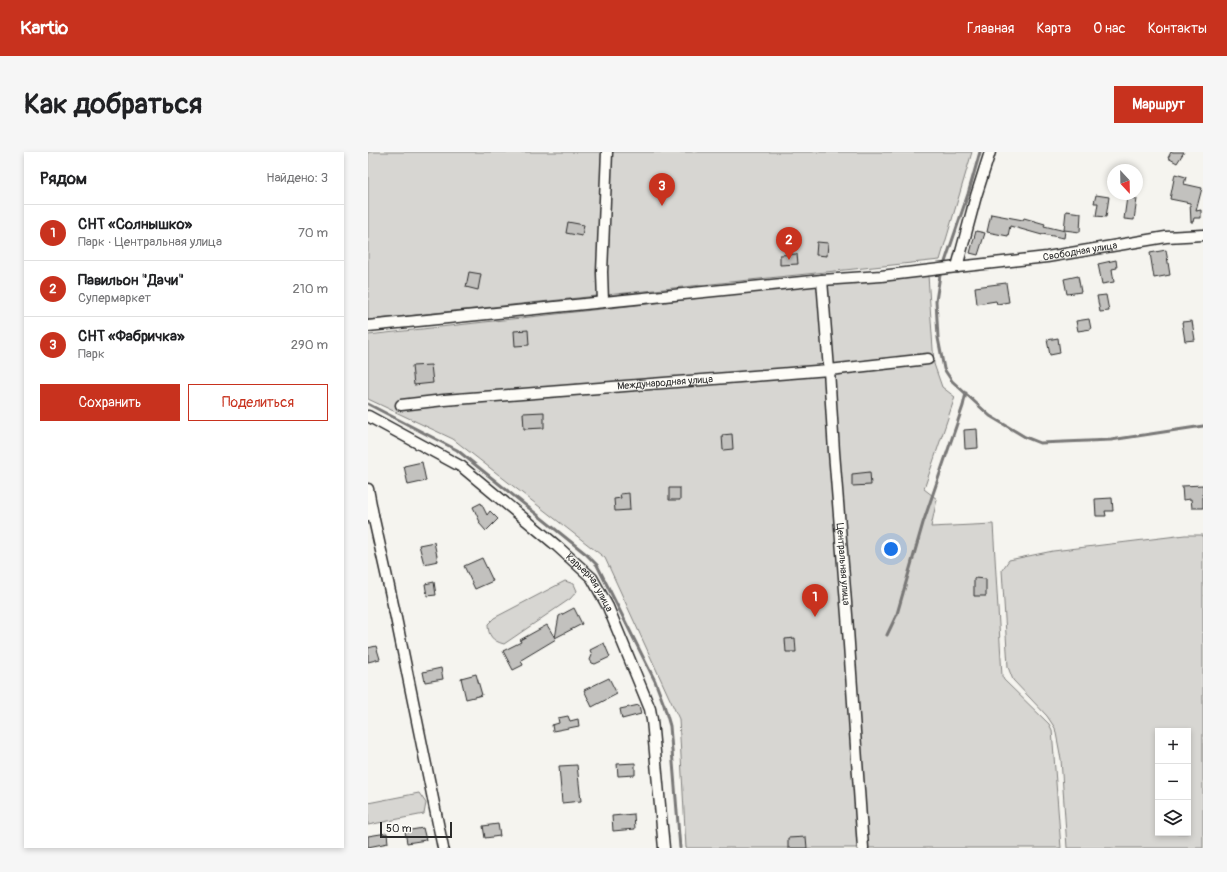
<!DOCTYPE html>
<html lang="ru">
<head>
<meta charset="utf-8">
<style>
  :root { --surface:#fff; --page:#f6f6f6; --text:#202124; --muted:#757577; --line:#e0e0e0; --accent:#c8321e }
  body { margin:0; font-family:Pangolin,sans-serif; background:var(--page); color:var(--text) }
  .controls { position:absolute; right:12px; bottom:12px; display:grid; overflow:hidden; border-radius:0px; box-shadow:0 2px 6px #0003 }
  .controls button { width:36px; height:36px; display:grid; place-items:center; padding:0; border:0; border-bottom:1px solid var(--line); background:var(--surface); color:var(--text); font:20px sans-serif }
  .compass { position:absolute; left:739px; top:12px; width:36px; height:36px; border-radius:50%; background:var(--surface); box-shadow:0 2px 6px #0003; rotate:158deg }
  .scale { position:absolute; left:12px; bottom:10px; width:72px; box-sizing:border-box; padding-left:4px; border:2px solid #2b2b2b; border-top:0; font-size:11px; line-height:14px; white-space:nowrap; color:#2b2b2b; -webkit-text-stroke:3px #fdfcf7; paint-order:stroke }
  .you { position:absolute; left:523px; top:397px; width:14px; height:14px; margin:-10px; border:3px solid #fff; border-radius:50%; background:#1a73e8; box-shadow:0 0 0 6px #1a73e833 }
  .badge { display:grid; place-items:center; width:26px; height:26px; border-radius:50%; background:var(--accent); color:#fff; font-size:13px; font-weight:700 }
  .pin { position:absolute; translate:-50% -33px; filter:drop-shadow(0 1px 2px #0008) }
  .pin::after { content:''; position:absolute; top:21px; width:14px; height:12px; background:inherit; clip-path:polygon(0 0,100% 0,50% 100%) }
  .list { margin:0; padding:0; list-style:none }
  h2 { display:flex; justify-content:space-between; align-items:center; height:52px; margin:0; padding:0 16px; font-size:17px }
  h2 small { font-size:13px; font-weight:400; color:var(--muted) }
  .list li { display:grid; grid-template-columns:26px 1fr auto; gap:12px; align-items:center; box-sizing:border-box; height:56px; padding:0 16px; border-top:1px solid var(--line) }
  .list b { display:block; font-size:15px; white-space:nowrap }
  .list p { margin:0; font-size:13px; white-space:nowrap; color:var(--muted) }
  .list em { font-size:13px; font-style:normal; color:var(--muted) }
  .actions { display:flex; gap:8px; padding:12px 16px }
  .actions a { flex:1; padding:9px 0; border:1px solid var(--accent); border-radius:0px; text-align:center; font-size:14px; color:var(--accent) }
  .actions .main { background:var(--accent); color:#fff }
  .icon { flex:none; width:22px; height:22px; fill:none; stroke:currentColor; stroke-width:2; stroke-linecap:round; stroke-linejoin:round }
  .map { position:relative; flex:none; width:835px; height:696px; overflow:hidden; border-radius:0px }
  header { display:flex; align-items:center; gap:24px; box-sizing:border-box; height:56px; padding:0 20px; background:var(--accent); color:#fff }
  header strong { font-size:19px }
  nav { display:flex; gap:22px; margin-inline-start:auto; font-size:14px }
  .intro { display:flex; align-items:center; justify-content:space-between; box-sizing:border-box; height:96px; padding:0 24px }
  h1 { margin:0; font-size:28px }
  .button { padding:10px 18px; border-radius:0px; background:var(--accent); color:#fff; font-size:14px; font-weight:700 }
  main { display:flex; gap:24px; padding:0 24px }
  aside { flex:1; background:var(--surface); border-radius:0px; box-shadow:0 2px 6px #0003 }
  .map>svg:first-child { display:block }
  .green { fill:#d7d6d2; stroke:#81807e; fill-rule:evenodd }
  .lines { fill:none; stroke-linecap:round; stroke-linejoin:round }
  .stream { stroke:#797877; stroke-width:3 }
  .building { fill:#c2c1be; stroke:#2b2b2b }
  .minor-casing { stroke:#2b2b2b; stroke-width:13 }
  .minor { stroke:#fdfcf7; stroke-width:10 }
  .labels { text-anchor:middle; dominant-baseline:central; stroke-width:3; stroke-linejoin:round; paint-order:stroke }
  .street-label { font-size:10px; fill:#2b2b2b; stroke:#fdfcf7 }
</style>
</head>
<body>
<header>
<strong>Kartio</strong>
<nav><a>Главная</a><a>Карта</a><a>О нас</a><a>Контакты</a></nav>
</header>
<div class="intro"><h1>Как добраться</h1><a class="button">Маршрут</a></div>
<main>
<aside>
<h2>Рядом<small>Найдено: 3</small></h2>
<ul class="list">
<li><span class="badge">1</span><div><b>СНТ «Солнышко»</b><p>Парк · Центральная улица</p></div><em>70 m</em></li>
<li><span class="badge">2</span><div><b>Павильон &quot;Дачи&quot;</b><p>Супермаркет</p></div><em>210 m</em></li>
<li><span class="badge">3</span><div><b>СНТ «Фабричка»</b><p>Парк</p></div><em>290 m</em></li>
</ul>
<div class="actions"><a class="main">Сохранить</a><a>Поделиться</a></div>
</aside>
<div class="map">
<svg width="835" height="696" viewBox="0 0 835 696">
  <rect width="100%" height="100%" fill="#f5f4ef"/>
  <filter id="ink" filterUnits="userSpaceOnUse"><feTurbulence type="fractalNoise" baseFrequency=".025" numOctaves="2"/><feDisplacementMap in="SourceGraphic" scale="8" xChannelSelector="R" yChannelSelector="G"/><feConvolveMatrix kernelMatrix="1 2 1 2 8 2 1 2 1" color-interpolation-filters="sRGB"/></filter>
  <g filter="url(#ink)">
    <!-- green -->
    <path class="green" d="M 0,0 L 604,0 L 572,108 L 0,168 Z
      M 560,123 L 566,212 L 574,235 L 587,245 L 556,337 L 569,347 L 563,375 L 625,372 L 634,524 L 636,528 L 681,572 L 684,578 L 693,696 L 318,696 L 311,567 L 237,406 L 85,287 L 0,247 L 0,183 L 449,133 L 450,148 L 461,147 L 460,132 Z
      M 817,383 L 835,383 L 835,696 L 699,696 L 693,607 L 687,576 L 679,564 L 645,528 L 640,515 L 634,418 L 641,408 L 685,399 ZM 790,579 L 820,579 L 820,681 L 790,681 Z
      M 197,429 L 206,432 L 209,439 L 202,447 L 136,492 C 124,489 120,483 120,472 L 126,466 Z
      M 51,641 L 58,651 L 56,662 L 0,673 L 0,651 Z"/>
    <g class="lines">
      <!-- stream -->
      <path class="stream" d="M 577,110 L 600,42 L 612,0
        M 572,123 L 568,149 L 570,186 L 576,217 L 584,229 L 622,264 L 657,285 L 672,291 L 743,288 L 835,274
        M 0,252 L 89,298 L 218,402 L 229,413 L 287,529 L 296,553 L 302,574 L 312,696
        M 519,483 L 529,462 L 555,371 L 595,254 L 598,241"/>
    </g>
    <!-- building -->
    <path class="building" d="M 803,0 L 816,0 L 809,11 L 800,6 Z
      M 807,22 L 818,25 L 816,32 L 834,36 L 828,59 L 833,58 L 833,66 L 826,66 L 825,70 L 823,70 L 822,51 L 802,47 Z
      M 728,43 L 741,45 L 738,65 L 728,64 L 730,51 L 726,51 Z
      M 759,45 L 769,47 L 766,68 L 756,67 Z
      M 698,59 L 713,61 L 712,80 L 696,78 Z
      M 623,62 L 655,68 L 656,66 L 677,72 L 676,74 L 697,79 L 696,86 L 674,82 L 674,83 L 642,74 L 640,84 L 619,80 Z
      M 200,70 L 216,73 L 214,84 L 198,81 Z
      M 608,79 L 617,81 L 610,103 L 602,101 Z
      M 449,90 L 460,91 L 459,104 L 448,103 Z
      M 798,98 L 802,123 L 786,126 L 782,101 Z
      M 429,102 L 430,112 L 412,113 L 412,103 Z
      M 748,108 L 749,116 L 744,117 L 746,130 L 734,132 L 730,112 Z
      M 101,120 L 113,122 L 110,138 L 98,135 Z
      M 710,124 L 713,140 L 699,142 L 696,127 Z
      M 638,131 L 641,150 L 629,152 L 628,149 L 609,152 L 607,135 Z
      M 738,143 L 741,159 L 732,160 L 729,144 Z
      M 721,167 L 723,177 L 710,179 L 708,169 Z
      M 824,169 L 827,188 L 817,189 L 814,170 Z
      M 160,178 L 161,193 L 147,194 L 146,179 Z
      M 690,186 L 692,201 L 682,203 L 679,188 Z
      M 63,213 L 65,231 L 46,233 L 44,214 Z
      M 176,260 L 176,276 L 156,277 L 155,261 Z
      M 609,277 L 610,296 L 597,297 L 596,278 Z
      M 364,282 L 365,297 L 355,298 L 354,283 Z
      M 54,310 L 58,329 L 40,333 L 36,314 Z
      M 502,320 L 503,333 L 484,334 L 484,322 Z
      M 835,333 L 835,356 L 824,356 L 823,347 L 815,348 L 814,334 Z
      M 301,336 L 312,336 L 312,348 L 301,348 Z
      M 261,341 L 262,358 L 247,359 L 246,347 L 253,346 L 252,342 Z
      M 744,346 L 745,359 L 737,359 L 738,364 L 728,364 L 727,347 Z
      M 113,351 L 119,363 L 122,359 L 130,367 L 118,379 L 111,371 L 112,370 L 105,355 Z
      M 66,390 L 70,409 L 56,412 L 51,393 Z
      M 114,406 L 125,429 L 107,437 L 96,414 Z
      M 606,426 L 618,427 L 618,444 L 606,444 Z
      M 66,430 L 68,443 L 59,444 L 57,432 Z
      M 206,456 L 214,472 L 187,486 L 188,487 L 153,508 L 155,513 L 145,518 L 135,499 L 153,490 L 152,488 L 179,473 L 187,486 L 191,464 Z
      M 427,486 L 428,500 L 418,500 L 417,487 Z
      M 236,491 L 242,505 L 227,512 L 224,511 L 222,508 L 224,503 L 222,498 Z
      M 8,494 L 12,507 L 0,510 L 0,496 Z
      M 73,516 L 75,527 L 57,530 L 55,520 Z
      M 108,522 L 114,543 L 98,547 L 93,526 Z
      M 241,526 L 249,542 L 224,555 L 216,538 Z
      M 271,553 L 273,562 L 254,567 L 252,557 Z
      M 200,564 L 202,569 L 210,567 L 211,574 L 185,579 L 184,573 L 191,571 L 190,566 Z
      M 267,611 L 267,623 L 250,624 L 249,612 Z
      M 209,613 L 213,649 L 194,651 L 191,614 Z
      M 266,662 L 267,677 L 245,679 L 244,664 Z
      M 130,672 L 132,684 L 117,686 L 115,674 Z
      M 55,676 L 58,688 L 39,691 L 37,679 Z
      M 19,681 L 20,691 L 0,695 L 0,684 Z
      M 438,685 L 439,696 L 420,696 L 420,686 Z"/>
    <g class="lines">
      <!-- minor casing -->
      <g class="minor-casing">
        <g id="minor">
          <path d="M 589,115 L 608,44 L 622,0"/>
          <path id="s1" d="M 454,128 L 461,218 L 466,300 L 479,463 L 495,696"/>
          <path d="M 235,150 L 234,120 L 239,0"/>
          <path id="s2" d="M 0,174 L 454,128 L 513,124 L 589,115 L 679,105 L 798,85 L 835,83"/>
          <path id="s3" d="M 33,253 L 76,248 L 461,218 L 560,207"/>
          <path id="s4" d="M 0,264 L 94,315 L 189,394 L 224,426 L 240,455 L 282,557 L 284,568 L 296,696"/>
          <path d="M 0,337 L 5,363 L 0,364"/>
          <path d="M 5,363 L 28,466 L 75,696"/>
        </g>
      </g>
      <!-- minor -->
      <use href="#minor" class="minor"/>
    </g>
  </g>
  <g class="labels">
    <!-- street labels -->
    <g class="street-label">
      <text stroke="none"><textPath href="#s2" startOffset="716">Свободная улица</textPath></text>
      <text stroke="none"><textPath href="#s3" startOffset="265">Международная улица</textPath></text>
      <text stroke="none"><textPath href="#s1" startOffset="285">Центральная улица</textPath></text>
      <text stroke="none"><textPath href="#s4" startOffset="280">Карьерная улица</textPath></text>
    </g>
  </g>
</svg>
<div class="controls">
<button>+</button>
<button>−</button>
<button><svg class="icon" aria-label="layers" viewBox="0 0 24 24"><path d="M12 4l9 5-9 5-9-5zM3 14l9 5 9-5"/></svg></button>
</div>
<svg class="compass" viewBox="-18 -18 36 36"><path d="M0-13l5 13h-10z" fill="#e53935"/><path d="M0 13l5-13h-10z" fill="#757577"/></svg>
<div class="scale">50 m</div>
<div class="you"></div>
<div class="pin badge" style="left:447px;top:465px">1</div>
<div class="pin badge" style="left:421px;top:108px">2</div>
<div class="pin badge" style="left:294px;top:54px">3</div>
</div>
</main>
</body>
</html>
